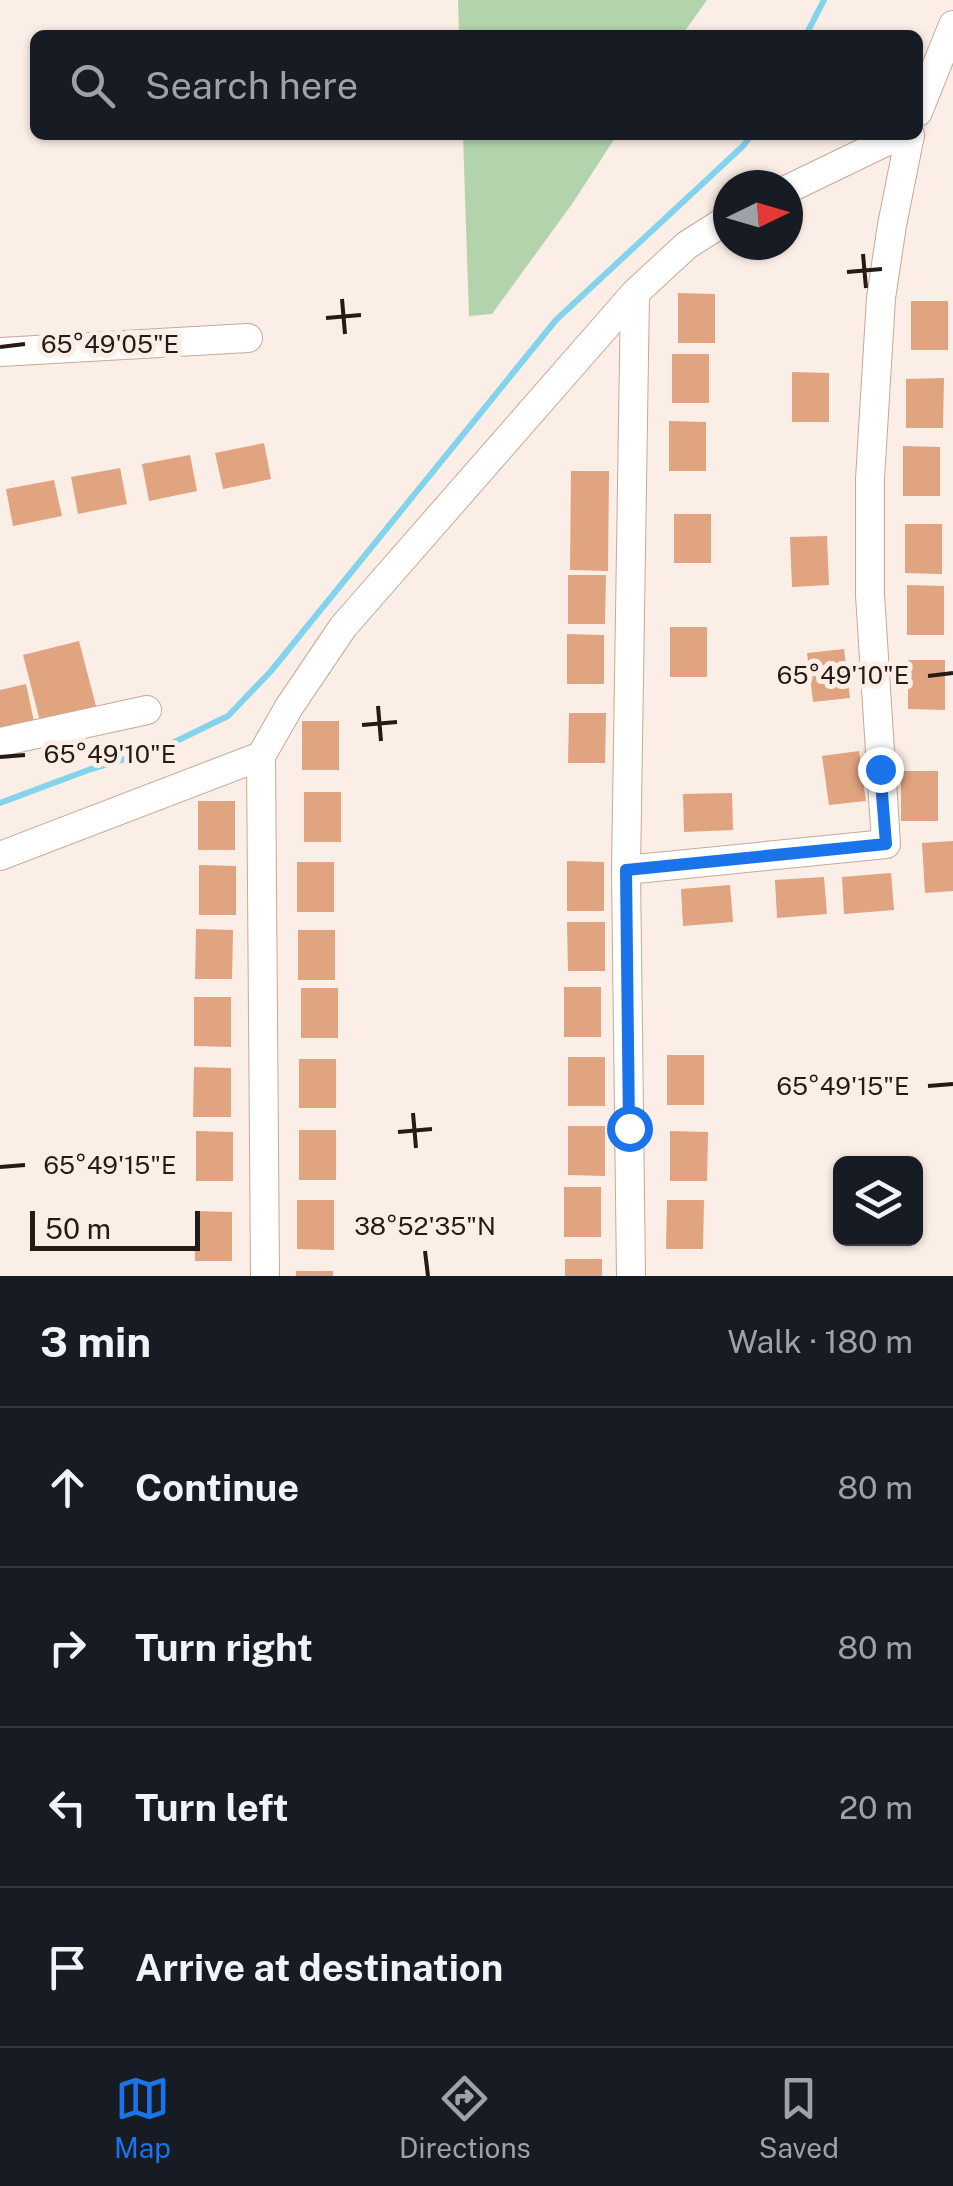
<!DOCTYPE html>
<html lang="en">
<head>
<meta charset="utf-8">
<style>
  :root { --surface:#171b24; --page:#242831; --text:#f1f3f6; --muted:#9ea1a6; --line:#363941; --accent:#1a73e8 }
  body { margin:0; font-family:"Public Sans",sans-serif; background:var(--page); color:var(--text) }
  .controls { position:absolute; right:30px; bottom:30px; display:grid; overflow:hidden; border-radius:15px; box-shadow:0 2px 8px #0004 }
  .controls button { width:90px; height:90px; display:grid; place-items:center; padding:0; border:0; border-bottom:2px solid var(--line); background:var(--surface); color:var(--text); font:50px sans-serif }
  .compass { position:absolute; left:713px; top:170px; width:90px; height:90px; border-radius:50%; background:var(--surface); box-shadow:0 2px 8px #0004; rotate:85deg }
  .scale { position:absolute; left:30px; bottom:25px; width:170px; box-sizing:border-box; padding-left:10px; border:5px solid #261a14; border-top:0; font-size:28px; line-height:35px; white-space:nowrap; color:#261a14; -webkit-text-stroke:8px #fbeee6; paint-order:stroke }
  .stop { position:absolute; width:30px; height:30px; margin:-22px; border:8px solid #1a73e8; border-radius:50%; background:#fff }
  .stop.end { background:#1a73e8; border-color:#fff; box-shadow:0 2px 10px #0008 }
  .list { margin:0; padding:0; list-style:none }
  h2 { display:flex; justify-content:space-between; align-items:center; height:130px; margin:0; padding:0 40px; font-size:42px }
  h2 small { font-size:32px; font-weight:400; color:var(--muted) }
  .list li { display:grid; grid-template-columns:65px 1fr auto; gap:30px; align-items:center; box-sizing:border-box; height:160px; padding:0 40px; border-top:2px solid var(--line) }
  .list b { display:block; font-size:38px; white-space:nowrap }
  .list em { font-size:32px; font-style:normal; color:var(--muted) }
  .icon { flex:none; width:55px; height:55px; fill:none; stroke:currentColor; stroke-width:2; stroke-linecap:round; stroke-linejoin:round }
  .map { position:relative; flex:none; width:953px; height:1276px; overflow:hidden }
  .search { position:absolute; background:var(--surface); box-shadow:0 2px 8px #0004; left:30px; right:30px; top:30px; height:110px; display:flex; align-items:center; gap:25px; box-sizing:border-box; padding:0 35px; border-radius:15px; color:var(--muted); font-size:38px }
  .sheet { height:770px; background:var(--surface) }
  nav { display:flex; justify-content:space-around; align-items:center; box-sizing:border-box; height:140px; border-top:2px solid var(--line); background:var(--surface); font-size:28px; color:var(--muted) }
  nav a { display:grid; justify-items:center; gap:5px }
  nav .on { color:var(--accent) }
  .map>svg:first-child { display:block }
  .green { fill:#b2d3ab }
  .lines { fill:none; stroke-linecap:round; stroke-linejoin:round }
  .stream { stroke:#82d3eb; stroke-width:6 }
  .building { fill:#e0a480 }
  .minor-casing { stroke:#c7a997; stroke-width:30 }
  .minor { stroke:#fff; stroke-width:28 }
  .route { stroke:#1a73e8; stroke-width:12 }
  .ticks { fill:none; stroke:#261a14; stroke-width:4 }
  .ticks-label { font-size:25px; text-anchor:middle; fill:#261a14; stroke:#fbeee6; stroke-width:10; stroke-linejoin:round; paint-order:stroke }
</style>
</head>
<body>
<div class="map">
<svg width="953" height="1276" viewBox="0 0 953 1276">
  <rect width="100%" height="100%" fill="#fbeee6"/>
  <!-- green -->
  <path class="green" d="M 458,0 L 707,0 L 682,35 L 459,35 Z
    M 463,135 L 617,135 L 572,204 L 492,314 L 469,316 Z"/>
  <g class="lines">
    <!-- stream -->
    <path class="stream" d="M 806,35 L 824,0
      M 0,803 L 91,769 L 162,748 L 228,716 L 271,671 L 556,320 L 743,146 L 751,135"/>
  </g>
  <!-- building -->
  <path class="building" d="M 678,293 L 715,294 L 715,343 L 678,343 Z
    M 911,301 L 948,301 L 948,350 L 911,350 Z
    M 672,354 L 709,354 L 709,403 L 672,403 Z
    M 792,372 L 829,373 L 829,422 L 792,422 Z
    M 944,378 L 943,428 L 906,428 L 906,379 Z
    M 669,421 L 706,422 L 706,471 L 669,471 Z
    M 264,443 L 271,479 L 223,489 L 215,453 Z
    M 903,446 L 940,447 L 940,496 L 903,496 Z
    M 190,455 L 197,491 L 149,501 L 142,464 Z
    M 120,468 L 127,504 L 78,514 L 71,477 Z
    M 571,471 L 609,471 L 608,571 L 570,570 Z
    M 54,480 L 62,516 L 13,526 L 6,489 Z
    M 674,514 L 711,514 L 711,563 L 674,563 Z
    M 905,524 L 942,524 L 942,574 L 905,573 Z
    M 827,536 L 829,585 L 792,587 L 790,537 Z
    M 568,575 L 606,575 L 605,624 L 568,624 Z
    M 907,585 L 944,586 L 944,635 L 907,635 Z
    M 670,627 L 707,627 L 707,677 L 670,677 Z
    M 567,634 L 604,635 L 604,684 L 567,684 Z
    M 79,641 L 97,710 L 41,725 L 23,655 Z
    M 844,649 L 850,698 L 813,702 L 807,653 Z
    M 908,660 L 945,660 L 945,710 L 908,709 Z
    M 26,684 L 34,722 L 0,729 L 0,690 Z
    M 569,713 L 606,713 L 605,763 L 568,763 Z
    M 302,721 L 339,721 L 339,770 L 302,770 Z
    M 859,751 L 866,801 L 829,805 L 822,756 Z
    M 901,771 L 938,771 L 938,821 L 901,821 Z
    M 304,792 L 341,792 L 341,842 L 304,842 Z
    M 732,793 L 733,830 L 684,832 L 683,794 Z
    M 198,801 L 235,801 L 235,850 L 198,850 Z
    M 953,841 L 953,891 L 925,893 L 922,843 Z
    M 567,861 L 604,862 L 604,911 L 567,911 Z
    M 297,862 L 334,862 L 334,912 L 297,912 Z
    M 199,865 L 236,866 L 236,915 L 199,915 Z
    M 891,873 L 894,910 L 844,914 L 842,877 Z
    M 824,877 L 827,914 L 777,918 L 775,880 Z
    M 730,885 L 733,922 L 683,926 L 681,889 Z
    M 567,922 L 605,922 L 605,971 L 568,971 Z
    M 196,929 L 233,930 L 232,979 L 195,979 Z
    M 298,930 L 335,930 L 335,980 L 298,980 Z
    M 564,987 L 601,987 L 601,1037 L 564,1037 Z
    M 301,988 L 338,988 L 338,1038 L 301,1038 Z
    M 194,997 L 231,997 L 231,1047 L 194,1046 Z
    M 667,1055 L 704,1055 L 704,1105 L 667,1105 Z
    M 568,1057 L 605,1057 L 605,1106 L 568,1106 Z
    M 299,1059 L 336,1059 L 336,1108 L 299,1108 Z
    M 194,1067 L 231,1068 L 231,1117 L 193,1117 Z
    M 568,1126 L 605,1126 L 605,1176 L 568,1175 Z
    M 299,1130 L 336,1130 L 336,1180 L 299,1180 Z
    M 196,1131 L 233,1132 L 233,1181 L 196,1181 Z
    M 670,1131 L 708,1132 L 707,1181 L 670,1181 Z
    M 564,1187 L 601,1187 L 601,1237 L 564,1237 Z
    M 297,1200 L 334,1200 L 334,1250 L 297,1249 Z
    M 667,1200 L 704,1200 L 703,1249 L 666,1249 Z
    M 195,1211 L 232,1212 L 232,1261 L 195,1261 Z
    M 565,1259 L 602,1259 L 602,1276 L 565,1276 Z
    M 296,1271 L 333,1271 L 333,1276 L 296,1276 Z"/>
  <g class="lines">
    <!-- minor casing -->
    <g class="minor-casing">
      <path id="minor" d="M 918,112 L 953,25
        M 788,189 L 900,135
        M 0,352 L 248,338
        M 0,742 L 147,710
        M 261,756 L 265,1276
        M 0,856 L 261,756 L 289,707 L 343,627 L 635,293 L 687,245 L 728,219
        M 626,870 L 886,844 L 870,595 L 870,479 L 881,298 L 892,225 L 910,135
        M 631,1276 L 626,870 L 635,293"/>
    </g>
    <!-- minor -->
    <use href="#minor" class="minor"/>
  </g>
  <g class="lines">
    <!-- route -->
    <path class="route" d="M 629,1128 L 626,870 L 886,844 L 880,769"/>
  </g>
  <!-- ticks -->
  <path class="ticks" d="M 863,254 L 866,288M 847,272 L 882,269M 342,299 L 345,334M 326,318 L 361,315M 0,347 L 25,344M 928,676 L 953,673M 378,706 L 381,741M 362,725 L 397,722M 0,757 L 25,755M 928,1086 L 953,1084M 413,1113 L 416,1148M 398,1132 L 432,1129M 0,1167 L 25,1165M 425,1251 L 428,1276"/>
  <g class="ticks-label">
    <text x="110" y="353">65°49'05"E</text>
    <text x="843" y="684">65°49'10"E</text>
    <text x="110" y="763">65°49'10"E</text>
    <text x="843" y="1095">65°49'15"E</text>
    <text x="110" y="1174">65°49'15"E</text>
    <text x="425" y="1235">38°52'35"N</text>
  </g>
</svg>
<div class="controls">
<button><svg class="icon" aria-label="layers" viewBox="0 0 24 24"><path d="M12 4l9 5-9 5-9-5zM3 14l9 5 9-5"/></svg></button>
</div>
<svg class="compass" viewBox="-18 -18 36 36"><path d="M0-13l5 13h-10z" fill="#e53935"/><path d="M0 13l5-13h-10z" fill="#9ea1a6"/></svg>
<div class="scale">50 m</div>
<div class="stop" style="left:629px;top:1128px"></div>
<div class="stop end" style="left:880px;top:769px"></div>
<div class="search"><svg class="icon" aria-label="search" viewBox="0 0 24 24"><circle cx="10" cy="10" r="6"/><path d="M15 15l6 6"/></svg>Search here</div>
</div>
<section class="sheet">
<h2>3 min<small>Walk · 180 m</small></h2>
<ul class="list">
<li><svg class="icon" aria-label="ahead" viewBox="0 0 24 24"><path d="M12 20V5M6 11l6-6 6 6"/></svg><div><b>Continue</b></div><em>80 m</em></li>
<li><svg class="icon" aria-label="right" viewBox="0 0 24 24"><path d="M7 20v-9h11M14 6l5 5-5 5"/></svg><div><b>Turn right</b></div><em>80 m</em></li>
<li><svg class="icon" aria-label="left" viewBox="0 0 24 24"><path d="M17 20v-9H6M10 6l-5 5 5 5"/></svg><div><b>Turn left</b></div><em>20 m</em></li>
<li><svg class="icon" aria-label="arrive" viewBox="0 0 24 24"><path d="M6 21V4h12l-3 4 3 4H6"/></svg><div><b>Arrive at destination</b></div></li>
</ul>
</section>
<nav>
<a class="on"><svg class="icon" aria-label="map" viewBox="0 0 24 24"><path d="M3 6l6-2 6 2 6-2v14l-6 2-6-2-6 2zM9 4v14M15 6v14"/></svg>Map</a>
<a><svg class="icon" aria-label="directions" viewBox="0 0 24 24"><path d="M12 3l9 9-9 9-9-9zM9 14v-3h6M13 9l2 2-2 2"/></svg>Directions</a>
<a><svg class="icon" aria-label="saved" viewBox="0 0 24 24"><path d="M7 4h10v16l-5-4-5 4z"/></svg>Saved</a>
</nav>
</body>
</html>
